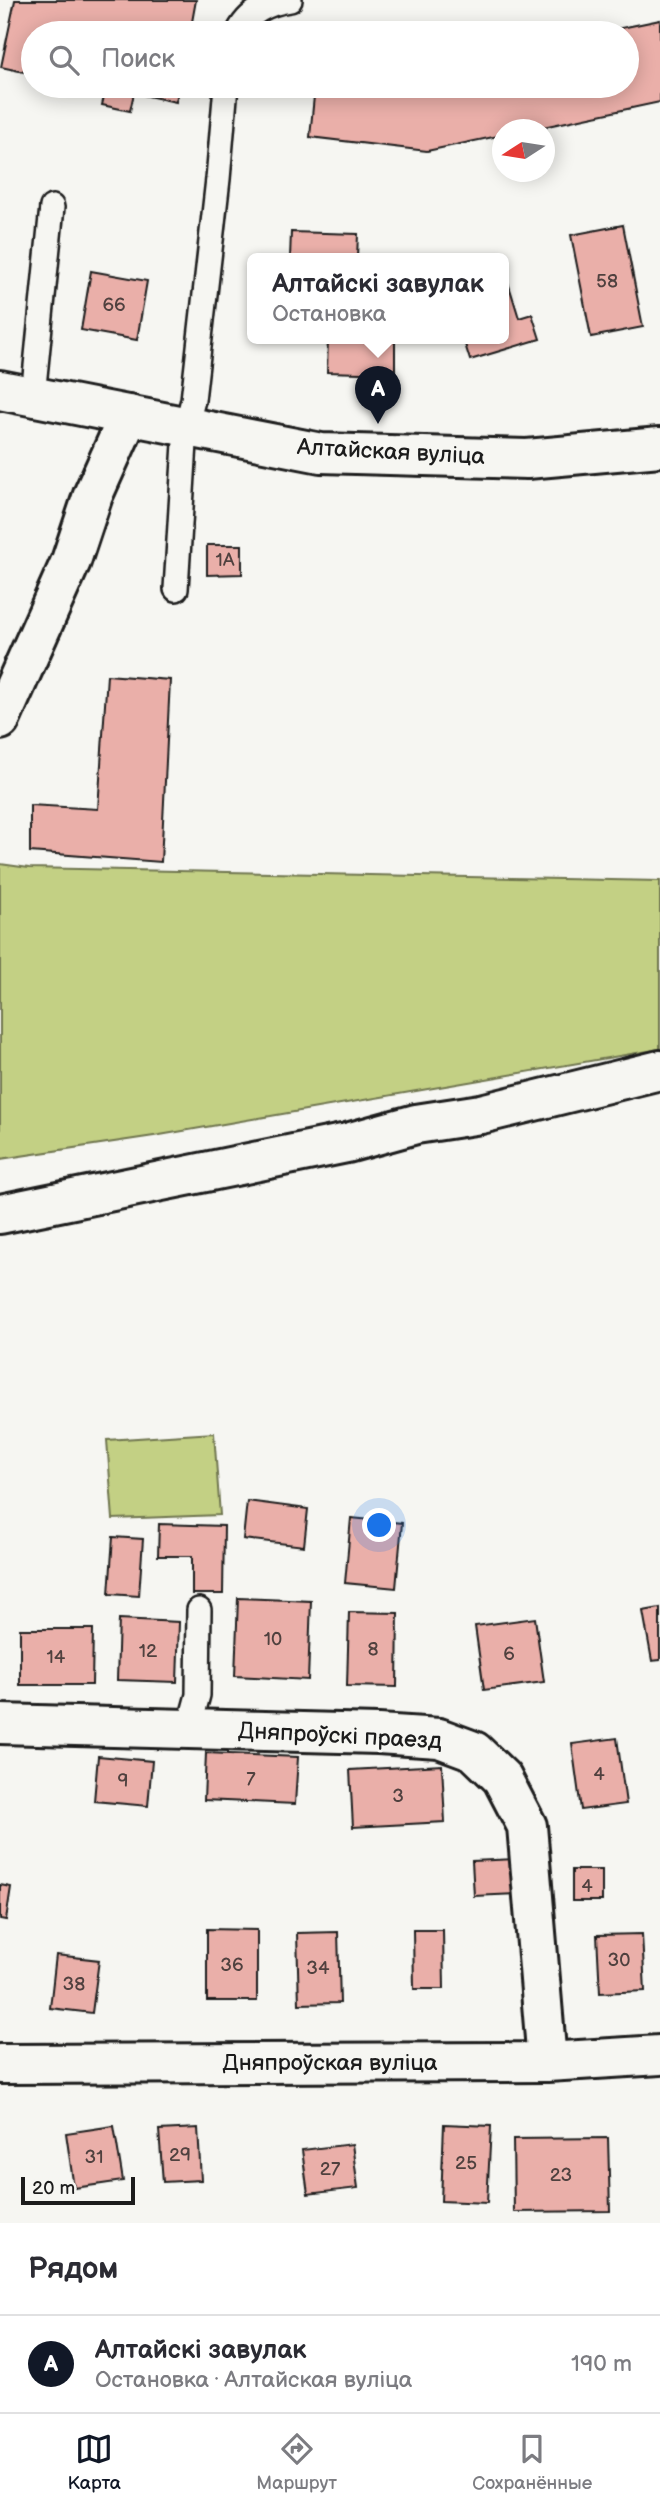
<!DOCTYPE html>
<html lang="ru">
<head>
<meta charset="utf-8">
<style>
  :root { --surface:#fff; --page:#f7f7f7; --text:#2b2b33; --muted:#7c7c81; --line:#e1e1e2; --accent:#111827 }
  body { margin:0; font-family:"Balsamiq Sans",sans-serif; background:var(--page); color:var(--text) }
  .compass { position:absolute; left:492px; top:119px; width:63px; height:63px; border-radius:50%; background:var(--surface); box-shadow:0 4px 18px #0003; rotate:258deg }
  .scale { position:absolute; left:21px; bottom:18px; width:114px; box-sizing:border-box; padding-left:7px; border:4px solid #1c1c1c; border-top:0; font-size:19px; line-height:24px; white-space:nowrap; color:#1c1c1c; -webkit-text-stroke:5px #f6f6f2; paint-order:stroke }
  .you { position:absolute; left:380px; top:1526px; width:24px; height:24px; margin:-18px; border:5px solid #fff; border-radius:50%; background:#1a73e8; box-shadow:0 0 0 10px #1a73e833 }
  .badge { display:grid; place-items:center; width:46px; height:46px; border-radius:50%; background:var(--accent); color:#fff; font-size:23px; font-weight:700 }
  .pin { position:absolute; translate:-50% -58px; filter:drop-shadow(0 2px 4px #0008) }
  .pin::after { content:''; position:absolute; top:37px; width:24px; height:21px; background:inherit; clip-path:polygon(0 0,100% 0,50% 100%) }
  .popup { position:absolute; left:247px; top:253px; width:262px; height:91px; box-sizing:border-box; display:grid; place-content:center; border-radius:10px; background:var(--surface); filter:drop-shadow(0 2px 5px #0005); font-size:23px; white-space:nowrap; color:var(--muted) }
  .popup b { font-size:26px; color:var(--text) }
  .popup::after { content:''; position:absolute; left:50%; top:100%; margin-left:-14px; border:14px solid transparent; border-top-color:var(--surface) }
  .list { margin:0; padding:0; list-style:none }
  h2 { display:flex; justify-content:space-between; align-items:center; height:91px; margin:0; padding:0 28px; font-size:30px }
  h2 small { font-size:23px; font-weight:400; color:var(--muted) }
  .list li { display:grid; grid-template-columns:46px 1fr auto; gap:21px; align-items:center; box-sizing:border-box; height:98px; padding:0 28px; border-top:2px solid var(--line) }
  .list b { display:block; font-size:26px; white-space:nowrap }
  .list p { margin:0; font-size:23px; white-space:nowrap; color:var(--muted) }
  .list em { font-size:23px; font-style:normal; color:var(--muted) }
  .icon { flex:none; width:38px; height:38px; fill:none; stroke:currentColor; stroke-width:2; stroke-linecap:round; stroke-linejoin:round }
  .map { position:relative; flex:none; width:660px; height:2223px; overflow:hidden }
  .search { position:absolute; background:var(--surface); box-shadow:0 4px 18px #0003; left:21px; right:21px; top:21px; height:77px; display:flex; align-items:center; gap:18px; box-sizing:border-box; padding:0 24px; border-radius:38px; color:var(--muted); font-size:26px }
  .sheet { height:189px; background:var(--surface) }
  nav { display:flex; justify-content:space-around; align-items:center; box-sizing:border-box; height:98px; border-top:2px solid var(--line); background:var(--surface); font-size:19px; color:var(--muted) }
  nav a { display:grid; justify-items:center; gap:4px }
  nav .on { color:var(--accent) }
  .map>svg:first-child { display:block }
  .green { fill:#c3d084; stroke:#707650; stroke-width:2 }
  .building { fill:#eaafa9; stroke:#1c1c1c; stroke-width:2 }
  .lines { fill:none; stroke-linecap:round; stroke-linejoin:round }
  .lane-casing { stroke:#1c1c1c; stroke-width:28 }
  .street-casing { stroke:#1c1c1c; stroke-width:44 }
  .secondary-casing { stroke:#1c1c1c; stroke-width:44 }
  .lane { stroke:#f6f6f2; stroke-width:23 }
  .street { stroke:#f6f6f2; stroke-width:38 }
  .secondary { stroke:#f6f6f2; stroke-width:38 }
  .labels { text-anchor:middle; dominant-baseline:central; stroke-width:5; stroke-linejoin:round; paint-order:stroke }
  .number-label { font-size:19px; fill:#50413f }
  .street-label { font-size:23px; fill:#1c1c1c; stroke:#f6f6f2 }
</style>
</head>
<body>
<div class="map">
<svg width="660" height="2223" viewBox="0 0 660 2223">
  <rect width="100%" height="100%" fill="#f6f6f2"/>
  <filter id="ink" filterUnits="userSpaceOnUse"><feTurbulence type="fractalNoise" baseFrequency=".0143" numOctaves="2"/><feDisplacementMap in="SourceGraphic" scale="14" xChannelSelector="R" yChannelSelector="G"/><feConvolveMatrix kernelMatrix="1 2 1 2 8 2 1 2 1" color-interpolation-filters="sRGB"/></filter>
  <g filter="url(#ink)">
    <!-- green -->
    <path class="green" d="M 0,864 L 29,868 L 660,881 L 660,1049 L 154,1136 L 0,1159 Z
      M 214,1433 L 220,1515 L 113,1519 L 107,1440 Z"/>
    <!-- building -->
    <path class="building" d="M 15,0 L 196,0 L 190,33 L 33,33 L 33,74 L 1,67 Z
      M 660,20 L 660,102 L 529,130 L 503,130 L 503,135 L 427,151 L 310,137 L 315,86 L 627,86 L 627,33 L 597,33 Z
      M 93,86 L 179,86 L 176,102 L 134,93 L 130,111 L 102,105 L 106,88 Z
      M 623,225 L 643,327 L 591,337 L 571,235 Z
      M 291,232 L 358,234 L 357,258 L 290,258 Z
      M 91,271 L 147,281 L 137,340 L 81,330 Z
      M 507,279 L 519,318 L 532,314 L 540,339 L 470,360 L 463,338 L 504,338 L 504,280 Z
      M 328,338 L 395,338 L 395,374 L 327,372 Z
      M 207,545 L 242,545 L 242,574 L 207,575 Z
      M 107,675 L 170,680 L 161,862 L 30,852 L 30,805 L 98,809 Z
      M 247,1501 L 308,1509 L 304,1546 L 243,1539 Z
      M 351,1518 L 402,1523 L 396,1588 L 345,1583 Z
      M 159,1524 L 224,1526 L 223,1594 L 192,1594 L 192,1556 L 158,1556 Z
      M 113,1537 L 143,1539 L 139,1596 L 109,1594 Z
      M 238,1598 L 311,1601 L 308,1680 L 235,1676 Z
      M 660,1608 L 660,1660 L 652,1661 L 643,1611 Z
      M 349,1612 L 398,1613 L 397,1687 L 347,1686 Z
      M 535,1618 L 544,1682 L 484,1690 L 475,1626 Z
      M 119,1619 L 179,1622 L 177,1682 L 117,1680 Z
      M 20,1629 L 93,1629 L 92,1685 L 20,1685 Z
      M 617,1738 L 626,1804 L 581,1810 L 572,1744 Z
      M 206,1753 L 298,1757 L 295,1804 L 204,1800 Z
      M 98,1756 L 152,1761 L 148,1806 L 94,1801 Z
      M 442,1765 L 445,1822 L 353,1827 L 350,1770 Z
      M 516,1859 L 517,1894 L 474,1896 L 472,1861 Z
      M 572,1870 L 602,1870 L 602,1901 L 572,1901 Z
      M 0,1885 L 11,1887 L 6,1920 L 0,1919 Z
      M 207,1929 L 257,1930 L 257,2001 L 207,2001 Z
      M 413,1930 L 443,1930 L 444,1989 L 414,1989 Z
      M 338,1932 L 340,2003 L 299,2004 L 297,1933 Z
      M 642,1934 L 645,1991 L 600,1993 L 597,1935 Z
      M 56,1955 L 99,1960 L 92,2013 L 50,2008 Z
      M 444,2124 L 491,2126 L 487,2203 L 441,2201 Z
      M 114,2126 L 123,2181 L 74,2188 L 66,2133 Z
      M 198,2128 L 201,2180 L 163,2182 L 159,2130 Z
      M 608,2138 L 610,2211 L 514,2212 L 513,2139 Z
      M 352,2144 L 358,2188 L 308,2194 L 302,2150 Z"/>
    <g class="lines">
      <!-- lane casing -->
      <g class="lane-casing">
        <path id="lane" d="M 238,33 C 248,12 268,3 290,0
          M 33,396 L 52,207
          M 176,589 L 186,427 L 193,400 L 218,179 L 226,86
          M 189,1728 L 198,1695 L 199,1610"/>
      </g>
      <!-- street casing -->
      <g class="street-casing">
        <path id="street" d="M 0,720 L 71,561 L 93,495 L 129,415
          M 0,1214 L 347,1143 L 416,1124 L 481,1114 L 660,1070
          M 0,1724 L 378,1734 L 439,1738 L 474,1751 L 502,1778 L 527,1826 L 547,2062
          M 0,2064 L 547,2062 L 660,2055"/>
      </g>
      <!-- secondary casing -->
      <g class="secondary-casing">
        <path id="secondary" d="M 0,390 L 321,453 L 527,459 L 660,447"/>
      </g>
      <!-- lane -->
      <use href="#lane" class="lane"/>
      <!-- street -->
      <use href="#street" class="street"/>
      <!-- secondary -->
      <use href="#secondary" class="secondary"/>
    </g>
  </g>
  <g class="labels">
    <!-- number labels -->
    <g class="number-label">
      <text x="607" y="281">58</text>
      <text x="114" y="305">66</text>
      <text x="225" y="560">1А</text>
      <text x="273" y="1639">10</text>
      <text x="373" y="1649">8</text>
      <text x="148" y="1651">12</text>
      <text x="509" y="1654">6</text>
      <text x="56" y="1657">14</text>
      <text x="599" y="1774">4</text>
      <text x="251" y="1779">7</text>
      <text x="123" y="1781">9</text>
      <text x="398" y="1796">3</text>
      <text x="587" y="1886">4</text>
      <text x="619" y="1960">30</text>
      <text x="232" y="1965">36</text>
      <text x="318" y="1968">34</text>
      <text x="74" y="1984">38</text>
      <text x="180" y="2155">29</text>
      <text x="94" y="2157">31</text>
      <text x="466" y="2163">25</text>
      <text x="330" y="2169">27</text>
      <text x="561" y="2175">23</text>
    </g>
    <!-- street labels -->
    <g class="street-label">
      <text transform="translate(391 452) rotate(3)">Алтайская вуліца</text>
      <text transform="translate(340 1736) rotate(3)">Дняпроўскі праезд</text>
      <text x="330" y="2063">Дняпроўская вуліца</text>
    </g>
  </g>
</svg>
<svg class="compass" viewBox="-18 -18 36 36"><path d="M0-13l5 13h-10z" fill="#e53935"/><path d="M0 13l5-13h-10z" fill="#7c7c81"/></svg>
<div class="scale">20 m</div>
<div class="you"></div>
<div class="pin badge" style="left:378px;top:424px">A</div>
<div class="popup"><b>Алтайскі завулак</b>Остановка</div>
<div class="search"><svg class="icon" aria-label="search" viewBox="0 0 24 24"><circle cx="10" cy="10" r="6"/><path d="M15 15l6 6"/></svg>Поиск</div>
</div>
<section class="sheet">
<h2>Рядом<small></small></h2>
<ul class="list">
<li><span class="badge">A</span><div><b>Алтайскі завулак</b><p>Остановка · Алтайская вуліца</p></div><em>190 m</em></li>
</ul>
</section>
<nav>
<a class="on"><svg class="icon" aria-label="map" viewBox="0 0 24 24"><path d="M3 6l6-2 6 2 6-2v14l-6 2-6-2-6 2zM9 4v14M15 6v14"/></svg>Карта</a>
<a><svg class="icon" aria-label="directions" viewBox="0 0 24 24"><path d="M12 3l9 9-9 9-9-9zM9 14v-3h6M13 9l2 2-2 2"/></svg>Маршрут</a>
<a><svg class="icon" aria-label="saved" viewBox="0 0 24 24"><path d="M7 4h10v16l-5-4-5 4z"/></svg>Сохранённые</a>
</nav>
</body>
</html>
